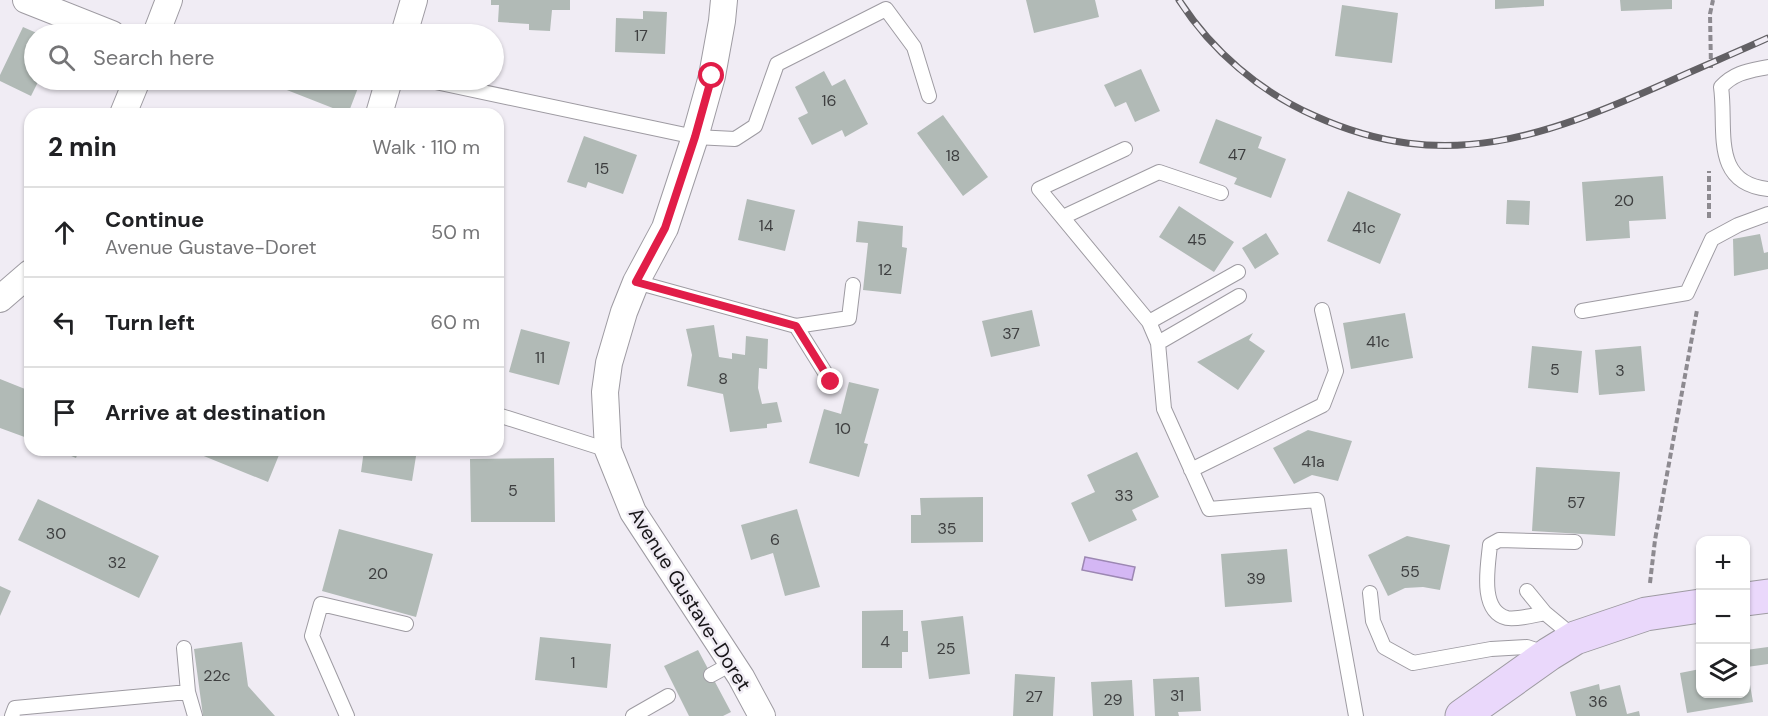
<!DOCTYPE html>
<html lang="en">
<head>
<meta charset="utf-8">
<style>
  :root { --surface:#fff; --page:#f6f6f6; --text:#202124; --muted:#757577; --line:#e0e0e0 }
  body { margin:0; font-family:"DM Sans",sans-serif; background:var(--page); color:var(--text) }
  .controls { position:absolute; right:18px; bottom:18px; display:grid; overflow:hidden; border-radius:12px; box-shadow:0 2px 4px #0004 }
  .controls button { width:54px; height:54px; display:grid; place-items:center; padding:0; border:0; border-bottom:2px solid var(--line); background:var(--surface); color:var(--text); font:30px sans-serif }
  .stop { position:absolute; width:18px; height:18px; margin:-14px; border:4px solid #e11d48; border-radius:50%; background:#fff }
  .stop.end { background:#e11d48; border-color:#fff; box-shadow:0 2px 6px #0008 }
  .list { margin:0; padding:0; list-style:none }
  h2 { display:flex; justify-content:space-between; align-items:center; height:78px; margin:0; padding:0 24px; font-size:26px }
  h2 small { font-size:20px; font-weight:400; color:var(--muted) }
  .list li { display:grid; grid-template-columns:39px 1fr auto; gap:18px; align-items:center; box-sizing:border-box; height:90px; padding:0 24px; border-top:2px solid var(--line) }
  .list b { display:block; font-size:22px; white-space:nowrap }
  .list p { margin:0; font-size:20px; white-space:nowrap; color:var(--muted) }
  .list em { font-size:20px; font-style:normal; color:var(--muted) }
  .icon { flex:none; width:33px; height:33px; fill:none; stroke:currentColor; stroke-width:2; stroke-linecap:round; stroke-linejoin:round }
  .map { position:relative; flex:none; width:1768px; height:716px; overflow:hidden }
  .search { position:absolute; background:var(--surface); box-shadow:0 2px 4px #0004; left:24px; top:24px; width:480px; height:66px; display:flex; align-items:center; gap:15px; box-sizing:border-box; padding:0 21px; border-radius:33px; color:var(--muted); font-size:22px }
  .panel { position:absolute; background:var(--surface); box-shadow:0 2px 4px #0004; left:24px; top:108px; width:480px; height:348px; border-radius:18px }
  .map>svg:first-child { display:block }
  .water { fill:#d4b7f4; stroke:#9c87b2; stroke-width:1.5 }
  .building { fill:#b1bab6 }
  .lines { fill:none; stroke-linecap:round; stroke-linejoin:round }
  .lane-casing { stroke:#9e9ba2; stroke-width:16 }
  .street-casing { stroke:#9e9ba2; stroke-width:28 }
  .secondary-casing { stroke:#9e9ba2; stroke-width:35 }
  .path { stroke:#8d8a90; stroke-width:4; stroke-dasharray:6 3; stroke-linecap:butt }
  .lane { stroke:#fff; stroke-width:14 }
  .street { stroke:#fff; stroke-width:26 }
  .secondary { stroke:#ead8fb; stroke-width:33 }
  .rail-casing { stroke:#626064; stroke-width:7 }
  .rail { stroke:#f0ecf4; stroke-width:4.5; stroke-dasharray:14; stroke-linecap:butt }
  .route { stroke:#e11d48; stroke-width:8 }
  .labels { text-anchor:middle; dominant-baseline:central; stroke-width:5; stroke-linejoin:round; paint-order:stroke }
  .number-label { font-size:16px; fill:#3e3f40 }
  .street-label { font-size:20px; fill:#181619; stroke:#f0ecf4 }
</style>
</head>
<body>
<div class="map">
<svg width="1768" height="716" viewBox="0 0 1768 716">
  <rect width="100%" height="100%" fill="#f0ecf4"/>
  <!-- water -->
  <path class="water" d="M 1085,557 L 1135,567 L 1132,580 L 1082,570 Z"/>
  <!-- building -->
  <path class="building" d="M 491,0 L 570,0 L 570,10 L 552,10 L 550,31 L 529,30 L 529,24 L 498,22 L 499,5 L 491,5 Z
    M 1026,0 L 1095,0 L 1099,17 L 1034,33 Z
    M 1495,0 L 1544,0 L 1544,6 L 1495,9 Z
    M 1620,0 L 1672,0 L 1672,9 L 1621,11 Z
    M 1342,5 L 1398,13 L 1392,63 L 1335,56 Z
    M 643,11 L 667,12 L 665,54 L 615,52 L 616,18 L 643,19 Z
    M 23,27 L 39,34 L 34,34 L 34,80 L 60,80 L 56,87 L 39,80 L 31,96 L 0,81 L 0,75 Z
    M 1141,69 L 1160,111 L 1135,122 L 1126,102 L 1115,107 L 1104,85 Z
    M 824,71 L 832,86 L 845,79 L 868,124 L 845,137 L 842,130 L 812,145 L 798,118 L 808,113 L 795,87 Z
    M 270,80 L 361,80 L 348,114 L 269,83 Z
    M 943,115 L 988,177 L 963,196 L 917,133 Z
    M 1216,119 L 1262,137 L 1258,148 L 1286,159 L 1271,198 L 1234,184 L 1237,178 L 1199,163 Z
    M 584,136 L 637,155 L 623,194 L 588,182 L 586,188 L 567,182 Z
    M 1663,176 L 1666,219 L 1629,221 L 1630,238 L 1586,241 L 1582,182 Z
    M 1348,191 L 1401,214 L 1380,264 L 1327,241 Z
    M 747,199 L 795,210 L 785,251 L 738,240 Z
    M 1507,200 L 1530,201 L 1529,225 L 1506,224 Z
    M 1179,206 L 1234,242 L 1214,272 L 1159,237 Z
    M 858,221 L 903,226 L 902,247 L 907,248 L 901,294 L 863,290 L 868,243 L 856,242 Z
    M 1266,233 L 1279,254 L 1255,269 L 1242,248 Z
    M 1760,234 L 1764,253 L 1768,252 L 1768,269 L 1734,276 L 1733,239 Z
    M 1032,310 L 1040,346 L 991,357 L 982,321 Z
    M 1405,313 L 1413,358 L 1351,369 L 1343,323 Z
    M 714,325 L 719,357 L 732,359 L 732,353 L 745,355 L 746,336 L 768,339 L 767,369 L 759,368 L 758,388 L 762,404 L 777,402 L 782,422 L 767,424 L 767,428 L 730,432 L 723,394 L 687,386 L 692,355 L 686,329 Z
    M 521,329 L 570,342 L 559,385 L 509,372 Z
    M 1253,333 L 1249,340 L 1265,351 L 1238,390 L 1197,362 Z
    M 1532,346 L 1582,351 L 1578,393 L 1528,388 Z
    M 1641,346 L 1645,391 L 1599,395 L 1595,350 Z
    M 0,379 L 30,391 L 30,439 L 0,428 Z
    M 849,382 L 879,389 L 864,443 L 868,444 L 859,477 L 809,463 L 824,409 L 841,414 Z
    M 1308,430 L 1352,441 L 1338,481 L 1312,475 L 1294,484 L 1273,448 Z
    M 57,450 L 79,450 L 76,458 Z
    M 189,450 L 281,450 L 268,482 Z
    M 364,450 L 417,450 L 412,481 L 361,472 Z
    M 1137,452 L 1159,497 L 1132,510 L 1137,520 L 1089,542 L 1071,503 L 1095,492 L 1087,475 Z
    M 554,458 L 555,522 L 471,522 L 470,459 Z
    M 1536,467 L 1620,472 L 1615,536 L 1532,531 Z
    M 983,497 L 983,542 L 911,543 L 911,515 L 921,515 L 920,498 Z
    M 38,499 L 159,556 L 139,598 L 18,540 Z
    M 797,509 L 820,587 L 785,596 L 773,553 L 751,560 L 741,525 Z
    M 339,529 L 433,554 L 416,617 L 322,591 Z
    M 1407,536 L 1450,545 L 1440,590 L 1423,587 L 1405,588 L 1388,596 L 1368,555 Z
    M 1287,549 L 1292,602 L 1225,607 L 1221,554 Z
    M 0,586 L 11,591 L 0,616 Z
    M 903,610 L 903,631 L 908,631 L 908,652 L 902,652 L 902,668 L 862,668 L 862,611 Z
    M 963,616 L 970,674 L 929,679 L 921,621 Z
    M 540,637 L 611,644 L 607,688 L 535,680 Z
    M 242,642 L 248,686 L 275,716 L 203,716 L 194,649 Z
    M 1768,647 L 1768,664 L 1747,667 L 1753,702 L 1687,713 L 1680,673 L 1700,669 L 1700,694 L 1746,694 L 1746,650 Z
    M 698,650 L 731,712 L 723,716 L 689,716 L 664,666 Z
    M 1015,674 L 1055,677 L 1053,716 L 1013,716 Z
    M 1199,677 L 1201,711 L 1178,712 L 1179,716 L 1155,716 L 1153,679 Z
    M 1132,680 L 1134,716 L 1093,716 L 1091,682 Z
    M 1599,684 L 1600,690 L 1620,685 L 1627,714 L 1639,711 L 1640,716 L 1576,716 L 1570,692 Z"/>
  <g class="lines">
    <!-- lane casing -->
    <g class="lane-casing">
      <path id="lane" d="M 1768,67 C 1749,71 1735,72 1721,87 C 1727,128 1710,183 1768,189
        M 426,80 L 695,137 L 735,139 L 755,126 L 777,64 L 886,9 L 914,47 L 929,96
        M 1125,149 L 1039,189 L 1149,322 L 1158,343 L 1164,409 L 1209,509 L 1317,500 L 1356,716
        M 1063,217 L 1159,172 L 1221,193
        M 636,282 L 796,326 L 831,382
        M 1582,311 L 1687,293 L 1712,239 L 1738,225 L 1768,214
        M 1149,322 L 1238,272
        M 796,326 L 849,318 L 853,285
        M 1158,343 L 1239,296
        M 498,415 L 608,450
        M 1191,470 L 1323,405 L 1336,371 L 1322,310
        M 1527,591 L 1545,613 L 1574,637
        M 1370,593 L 1373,621 L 1384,647 L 1413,663 L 1491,649 L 1527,647 L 1545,653
        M 1545,613 C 1534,615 1517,620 1507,618 C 1479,611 1488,566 1490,545 L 1499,540 L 1575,542
        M 184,648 L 188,692
        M 711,675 L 733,663
        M 12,716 L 15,708 L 188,692 L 195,716
        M 347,716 L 312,636 L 321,604 L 406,624
        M 633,716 L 668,696"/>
    </g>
    <!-- street casing -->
    <g class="street-casing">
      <path id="street" d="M 26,0 L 112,34
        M 724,0 L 722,21 L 712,76 L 695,137 L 665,228 L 636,282 L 624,312 L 609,363 L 605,392 L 608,450 L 633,512 L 741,677 L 762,716
        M 156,34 L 169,0
        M 404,34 L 414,0
        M 123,114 L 137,80
        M 379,114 L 389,80
        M 0,299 L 30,273"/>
    </g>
    <!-- secondary casing -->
    <g class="secondary-casing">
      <path id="secondary" d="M 1746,599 L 1768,596
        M 1462,716 L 1549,654 L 1575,638 L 1646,614 L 1700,606"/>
    </g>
    <!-- path -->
    <path class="path" d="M 1711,68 L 1710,14 L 1713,0
      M 1709,218 L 1709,171
      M 1650,583 L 1655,540 L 1697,310"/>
    <!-- lane -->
    <use href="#lane" class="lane"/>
    <!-- street -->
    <use href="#street" class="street"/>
    <!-- secondary -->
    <use href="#secondary" class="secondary"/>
    <!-- rail casing -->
    <g class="rail-casing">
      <path id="rail" d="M 1179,0 C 1212,51 1260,92 1315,116 C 1446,175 1546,136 1668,82 C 1701,67 1735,53 1768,38"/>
    </g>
    <!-- rail -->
    <use href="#rail" class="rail"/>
  </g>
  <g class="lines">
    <!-- route -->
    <path class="route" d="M 712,76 L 695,137 L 665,228 L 636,282 L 796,326 L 831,382"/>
  </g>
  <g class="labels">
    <!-- number labels -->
    <g class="number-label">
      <text x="641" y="35">17</text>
      <text x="829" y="100">16</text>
      <text x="1237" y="154">47</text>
      <text x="953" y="155">18</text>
      <text x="602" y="168">15</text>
      <text x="1624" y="200">20</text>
      <text x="766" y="225">14</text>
      <text x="1364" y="227">41c</text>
      <text x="1197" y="239">45</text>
      <text x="885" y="269">12</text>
      <text x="1011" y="333">37</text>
      <text x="1378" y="341">41c</text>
      <text x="540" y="357">11</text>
      <text x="1555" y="369">5</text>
      <text x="1620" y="370">3</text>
      <text x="723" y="378">8</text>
      <text x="843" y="428">10</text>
      <text x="1313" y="461">41a</text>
      <text x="513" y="490">5</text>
      <text x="1124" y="495">33</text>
      <text x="1576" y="502">57</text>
      <text x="947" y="528">35</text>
      <text x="56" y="533">30</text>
      <text x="775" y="539">6</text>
      <text x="117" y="562">32</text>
      <text x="1410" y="571">55</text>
      <text x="378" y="573">20</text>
      <text x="1256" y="578">39</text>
      <text x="885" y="641">4</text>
      <text x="946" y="648">25</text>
      <text x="573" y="662">1</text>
      <text x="217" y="675">22c</text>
      <text x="1177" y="695">31</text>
      <text x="1034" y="696">27</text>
      <text x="1113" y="699">29</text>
      <text x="1598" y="701">36</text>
    </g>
    <!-- street labels -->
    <g class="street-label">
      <text transform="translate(690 599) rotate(58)">Avenue Gustave-Doret</text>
    </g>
  </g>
</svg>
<div class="controls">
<button>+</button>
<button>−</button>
<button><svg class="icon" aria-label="layers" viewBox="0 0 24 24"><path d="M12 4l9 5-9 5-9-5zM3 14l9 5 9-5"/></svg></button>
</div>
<div class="stop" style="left:712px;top:76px"></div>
<div class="stop end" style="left:831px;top:382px"></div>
<div class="search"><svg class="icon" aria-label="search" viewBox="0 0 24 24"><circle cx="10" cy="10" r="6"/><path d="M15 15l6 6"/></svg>Search here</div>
<section class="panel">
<h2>2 min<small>Walk · 110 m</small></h2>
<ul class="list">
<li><svg class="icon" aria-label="ahead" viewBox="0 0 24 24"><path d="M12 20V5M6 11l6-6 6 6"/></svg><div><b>Continue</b><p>Avenue Gustave-Doret</p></div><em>50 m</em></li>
<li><svg class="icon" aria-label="left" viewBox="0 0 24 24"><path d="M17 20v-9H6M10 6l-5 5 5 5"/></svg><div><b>Turn left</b></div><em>60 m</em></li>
<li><svg class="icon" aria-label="arrive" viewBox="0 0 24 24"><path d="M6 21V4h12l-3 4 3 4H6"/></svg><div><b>Arrive at destination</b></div></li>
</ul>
</section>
</div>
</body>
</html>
